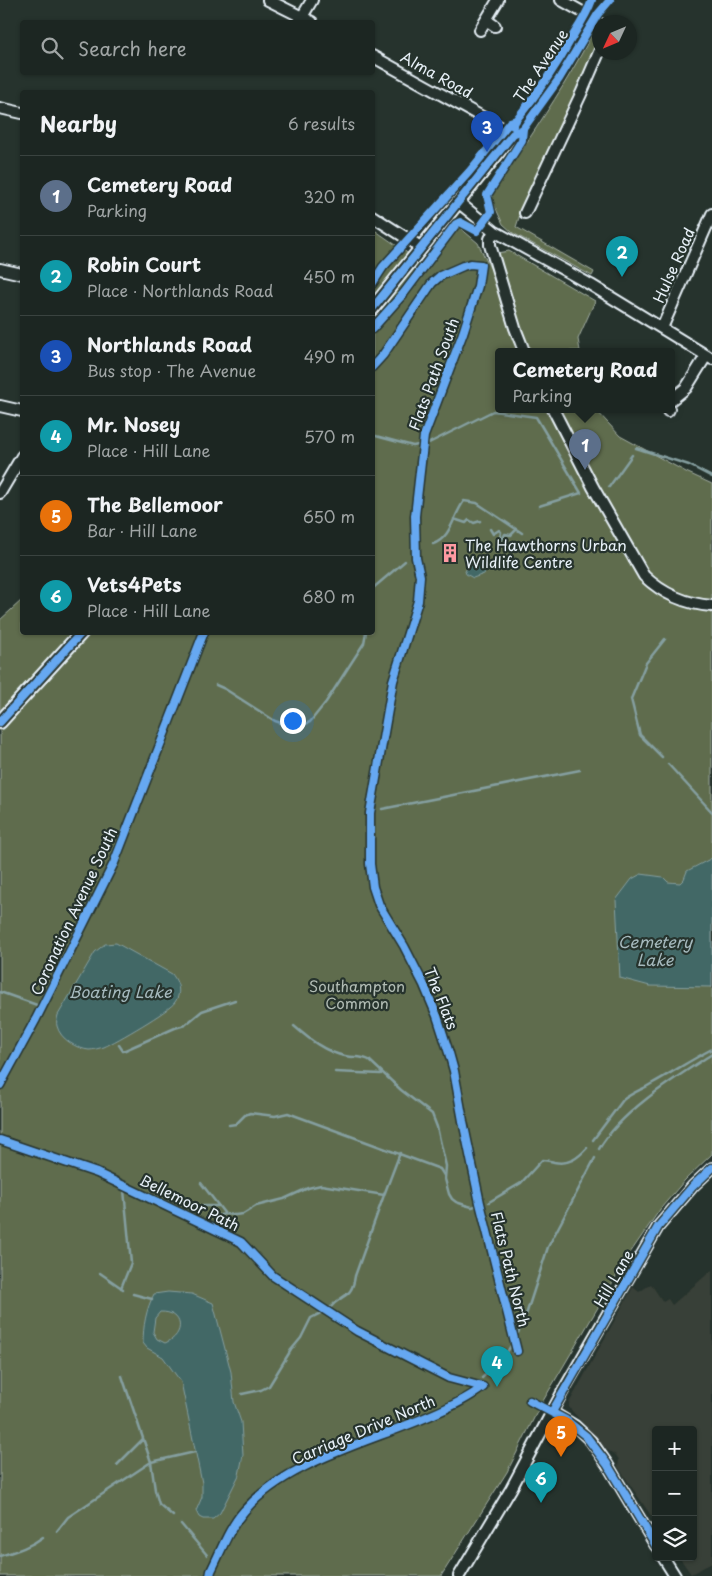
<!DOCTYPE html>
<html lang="en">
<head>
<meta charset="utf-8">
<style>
  :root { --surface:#1c2622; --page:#252e2a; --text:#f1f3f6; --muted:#a0a5a5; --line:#3a4340; --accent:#ea580c }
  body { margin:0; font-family:"Playpen Sans",sans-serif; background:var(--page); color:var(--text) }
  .controls { position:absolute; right:15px; bottom:15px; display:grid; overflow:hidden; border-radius:5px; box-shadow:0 1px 4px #0004 }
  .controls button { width:45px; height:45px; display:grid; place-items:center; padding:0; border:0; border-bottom:1px solid var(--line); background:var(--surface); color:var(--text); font:25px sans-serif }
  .compass { position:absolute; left:592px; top:15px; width:45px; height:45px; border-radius:50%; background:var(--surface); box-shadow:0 1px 4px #0004; rotate:226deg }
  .you { position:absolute; left:292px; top:720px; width:18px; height:18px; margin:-12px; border:4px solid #fff; border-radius:50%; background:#1a73e8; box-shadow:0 0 0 8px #1a73e833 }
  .badge { display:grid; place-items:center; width:32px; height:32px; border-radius:50%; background:var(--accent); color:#fff; font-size:16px; font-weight:700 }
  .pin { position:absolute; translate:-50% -41px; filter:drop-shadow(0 1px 2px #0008) }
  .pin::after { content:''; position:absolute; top:26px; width:18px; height:15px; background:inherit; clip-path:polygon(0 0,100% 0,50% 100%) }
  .popup { position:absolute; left:495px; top:348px; width:180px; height:65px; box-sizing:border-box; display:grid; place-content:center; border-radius:5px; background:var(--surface); filter:drop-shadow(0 1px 4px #0005); font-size:16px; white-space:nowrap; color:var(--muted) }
  .popup b { font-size:19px; color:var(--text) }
  .popup::after { content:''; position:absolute; left:50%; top:100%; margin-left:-10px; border:10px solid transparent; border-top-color:var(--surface) }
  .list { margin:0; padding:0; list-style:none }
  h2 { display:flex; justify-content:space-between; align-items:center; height:65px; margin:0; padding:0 20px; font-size:21px }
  h2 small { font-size:16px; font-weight:400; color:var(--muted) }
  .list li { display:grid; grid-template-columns:32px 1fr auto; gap:15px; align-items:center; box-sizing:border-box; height:80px; padding:0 20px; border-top:1px solid var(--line) }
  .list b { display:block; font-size:19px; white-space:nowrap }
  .list p { margin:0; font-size:16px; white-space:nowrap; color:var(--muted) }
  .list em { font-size:16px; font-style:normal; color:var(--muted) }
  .icon { flex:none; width:28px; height:28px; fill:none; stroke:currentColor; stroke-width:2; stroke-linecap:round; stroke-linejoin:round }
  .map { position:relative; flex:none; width:712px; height:1576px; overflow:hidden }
  .search { position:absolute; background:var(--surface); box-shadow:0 1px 4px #0004; left:20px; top:20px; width:355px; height:55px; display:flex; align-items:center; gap:12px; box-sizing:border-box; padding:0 18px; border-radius:5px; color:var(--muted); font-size:19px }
  .panel { position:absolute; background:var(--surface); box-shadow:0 1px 4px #0004; left:20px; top:90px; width:355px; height:545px; border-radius:5px }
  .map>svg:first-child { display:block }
  .built { fill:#393f37 }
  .green { fill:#5e6c4e; stroke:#a3aea3 }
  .water { fill:#436866; stroke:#859fa0; fill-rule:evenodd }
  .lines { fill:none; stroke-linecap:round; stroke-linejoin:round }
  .stream { stroke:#859fa0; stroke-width:2.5 }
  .minor-casing { stroke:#e8f1f8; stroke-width:14 }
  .major-casing { stroke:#e8f1f8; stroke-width:16 }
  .minor { stroke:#26332d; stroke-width:10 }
  .major { stroke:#26332d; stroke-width:12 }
  .cycleway-casing { stroke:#26332d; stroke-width:11 }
  .cycleway { stroke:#66a8f1; stroke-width:8 }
  .labels { text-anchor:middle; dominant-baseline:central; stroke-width:4.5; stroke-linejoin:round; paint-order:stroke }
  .street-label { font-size:15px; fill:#e8f1f8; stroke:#26332d }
  .poi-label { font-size:15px; fill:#e8f1f8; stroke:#26332d; text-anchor:start }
  .park-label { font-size:15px; fill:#b1bcb4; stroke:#26332d }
  .water-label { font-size:16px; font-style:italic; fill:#a6babe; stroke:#26332d }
</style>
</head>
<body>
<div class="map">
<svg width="712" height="1576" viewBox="0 0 712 1576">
  <rect width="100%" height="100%" fill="#26332d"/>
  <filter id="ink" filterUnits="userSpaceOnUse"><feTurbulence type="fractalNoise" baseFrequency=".02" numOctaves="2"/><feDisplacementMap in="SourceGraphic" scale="10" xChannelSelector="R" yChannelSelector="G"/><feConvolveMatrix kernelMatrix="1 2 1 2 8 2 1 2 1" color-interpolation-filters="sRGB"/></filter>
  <g filter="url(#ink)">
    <!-- built -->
    <path class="built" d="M 712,1270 L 712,1563 L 691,1574 L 679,1557 L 693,1557 L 693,1430 L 656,1430 L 656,1523 L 618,1467 L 619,1460 L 616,1455 L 607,1450 L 572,1411 L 569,1407 L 569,1403 L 633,1287 L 639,1292 L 651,1284 L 663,1302 L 668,1299 L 672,1305 Z"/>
    <!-- green -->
    <path class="green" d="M 596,26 L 599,28 L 599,43 L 585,77 L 523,205 L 516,227 L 594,272 L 592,276 L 513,233 L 503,224 L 491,198 C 499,178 515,160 527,142 C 552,104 576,67 596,26 Z
      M 459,227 L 478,243 L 490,268 L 502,266 L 498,253 L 509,251 L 595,301 L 578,339 L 580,351 L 499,351 L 499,409 L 595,409 L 620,436 L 686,472 L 712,484 L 712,1154 L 685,1180 L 661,1208 L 630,1253 L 540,1406 L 507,1472 L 441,1576 L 0,1576 L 0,620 L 22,600 L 22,632 L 372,632 L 373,229 L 426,266 Z"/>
    <!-- water -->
    <path class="water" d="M 472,558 L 485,564 L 487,570 L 484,574 L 473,578 L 466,574 L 465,571 L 469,566 Z
      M 712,858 L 712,987 L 650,986 L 620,978 L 616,900 L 632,879 L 641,874 L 663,877 L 668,882 L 680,883 L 684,879 L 687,871 Z
      M 116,943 L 172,974 C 178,982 182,992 175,1002 C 171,1010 115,1042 104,1047 C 100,1048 93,1050 89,1050 C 77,1049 60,1039 57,1026 C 56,1023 57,1019 58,1015 L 95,952 L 105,944 Z
      M 168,1292 L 192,1294 L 213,1303 L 231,1372 L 234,1402 L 241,1422 L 243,1455 L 239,1475 L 220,1513 L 213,1519 L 203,1519 L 199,1517 L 196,1511 L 202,1497 L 202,1483 L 181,1382 L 163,1357 L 147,1348 L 143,1343 C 143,1327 146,1309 154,1294 ZM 160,1312 C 184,1311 186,1335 165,1343 L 157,1339 L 153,1332 L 155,1318 Z"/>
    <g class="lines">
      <!-- stream -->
      <path class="stream" d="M 372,435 L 413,446 L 418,445
        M 429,443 L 493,411 L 536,417 L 581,493 L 539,506
        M 636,448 L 689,465 L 712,477
        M 609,487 L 632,455
        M 454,519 L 466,523 L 469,520 L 474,523 L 480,521
        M 490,529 L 493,534 L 499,530 L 501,532 L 500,538 L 502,540 L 505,534 L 511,535 L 516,530
        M 433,544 C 451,538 453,516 464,501 L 477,503 L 522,533
        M 372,589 L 405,561
        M 216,685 L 225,689 L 275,721 L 296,728 L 310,722 L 326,702 L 364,643 L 366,632
        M 662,757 L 640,735 L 631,699 L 646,663 L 665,639
        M 668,764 L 712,812
        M 382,809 L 580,770
        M 0,992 L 37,1005
        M 294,1026 C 309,1039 325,1052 345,1056 C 354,1058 361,1056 369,1060 L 401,1090 L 432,1114 L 437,1127 L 446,1166 L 445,1179 L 449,1194 L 452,1199 L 456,1202 L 465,1205 L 472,1207 L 479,1205
        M 119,1045 L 123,1051 L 175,1028 L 185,1025 L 202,1011 L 235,1000
        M 335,1072 L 381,1074
        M 229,1125 L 236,1124 L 245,1115 L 250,1113 L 275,1116 L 288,1113 L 440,1169 L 445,1177
        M 593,1140 L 623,1100 C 632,1093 641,1090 651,1084 C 671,1073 691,1060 712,1049
        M 599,1149 C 621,1111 675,1078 712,1054
        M 201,1183 L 225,1214 L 235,1215 L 243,1214 L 256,1206 L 284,1199 L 308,1188 L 321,1185 L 384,1195 L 400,1153
        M 135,1193 L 158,1204
        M 489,1202 L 521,1183 L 542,1160 C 547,1160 550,1161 554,1162 C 569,1165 578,1158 587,1148
        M 203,1206 L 219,1206
        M 163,1207 L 201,1224
        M 207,1218 L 225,1214
        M 100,1273 L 123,1289
        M 121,1288 L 131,1263 L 124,1190
        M 133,1294 L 152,1299
        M 330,1308 C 342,1293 352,1299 355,1276 L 384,1195
        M 518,1333 L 527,1312 L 548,1247 L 595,1158
        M 122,1376 L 151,1462 L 155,1490 L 159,1504 L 173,1516
        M 482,1378 L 504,1357 L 512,1344
        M 242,1394 L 261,1390 L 269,1386 L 291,1350 L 301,1338 L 311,1318 L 323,1312
        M 117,1465 L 143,1439
        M 181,1524 L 207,1555
        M 57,1531 L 68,1517 L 151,1462 L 195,1452
        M 0,1556 C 16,1551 30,1547 43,1537"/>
      <!-- minor casing -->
      <g class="minor-casing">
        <path id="minor" d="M 268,0 L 312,22
          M 561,0 L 586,14 L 600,24
          M 486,20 L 495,26
          M 299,22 L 312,0
          M 480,30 L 498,0
          M 372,56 L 513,134
          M 0,108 L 22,113
          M 458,202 L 494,231 L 591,285 L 712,359
          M 525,213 L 581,94 L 600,50
          M 372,216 L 422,248
          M 494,231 L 490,239 L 490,245 L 515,328 L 524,351
          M 0,269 L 22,274
          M 662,328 L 712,214
          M 671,400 L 686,388 L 706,356
          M 0,406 L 22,411
          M 553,409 L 593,487 L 644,576 C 663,594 686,604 712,606
          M 668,411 L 669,409
          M 0,493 L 22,456
          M 552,1412 L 575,1426 L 591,1441 L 607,1464 L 656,1546
          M 663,1557 L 675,1576
          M 459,1576 L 511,1489 L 563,1391 L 658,1227 L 693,1186 L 712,1168"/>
      </g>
      <!-- major casing -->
      <g class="major-casing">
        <path id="major" d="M 372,309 L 513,134 L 554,77 L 599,0
          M 0,722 L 82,632"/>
      </g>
      <!-- minor -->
      <use href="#minor" class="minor"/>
      <!-- major -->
      <use href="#major" class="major"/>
      <!-- cycleway casing -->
      <g class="cycleway-casing">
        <path id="cycleway" d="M 513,126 L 516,120 C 538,93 557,65 574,34 C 581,23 588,12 592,0
          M 372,284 L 383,267 L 469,172 L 510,122 L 516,120
          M 372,309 L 513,134 L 523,129 L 538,108 L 559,79 L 598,14 L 610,0
          M 372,329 L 404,293 L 456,224 L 460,222 L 477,231 L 491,212 L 487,195 L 522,140 L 523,129
          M 372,367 L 383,355 L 432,283 L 440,276 L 463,266 L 470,264 L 481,265 L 478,286 L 463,333 L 424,436 L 415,516 L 416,558 L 420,576 L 418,601 L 393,681 L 370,813 L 370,864 L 373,887 L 379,905 L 404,946 L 424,985 L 437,1016 L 449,1053 L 454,1071 L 463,1121 L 480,1203 L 517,1351
          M 0,722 L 82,632
          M 0,1085 L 36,1019 L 114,863 L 204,632
          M 0,1140 L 97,1173 L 241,1242 L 273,1276 L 357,1331 L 449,1378 L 483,1387
          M 530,1401 L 566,1420 L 586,1436 L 607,1464 L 656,1546
          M 552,1412 L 658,1227 L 693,1186 L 712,1168
          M 210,1576 L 211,1571 C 221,1551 229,1528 244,1511 C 287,1461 370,1442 429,1416 C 448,1408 466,1400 483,1387"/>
      </g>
      <!-- cycleway -->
      <use href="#cycleway" class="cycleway"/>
    </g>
  </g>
  <!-- icons -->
  <defs>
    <g id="building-bare" transform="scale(1.5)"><path d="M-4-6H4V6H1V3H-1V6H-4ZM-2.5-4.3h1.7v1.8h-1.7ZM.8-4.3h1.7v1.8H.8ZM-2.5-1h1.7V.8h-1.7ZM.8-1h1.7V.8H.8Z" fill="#ff9aa2" stroke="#26332d" stroke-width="2.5" paint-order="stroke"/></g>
  </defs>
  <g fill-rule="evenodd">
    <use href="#building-bare" x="450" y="553"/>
  </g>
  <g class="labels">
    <!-- street labels -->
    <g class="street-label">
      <text transform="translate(540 65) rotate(-56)">The Avenue</text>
      <text transform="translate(437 74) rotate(29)">Alma Road</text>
      <text transform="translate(673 265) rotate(-66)">Hulse Road</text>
      <text transform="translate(433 374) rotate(-70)">Flats Path South</text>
      <text transform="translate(73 911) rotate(-65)">Coronation Avenue South</text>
      <text transform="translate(442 998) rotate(68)">The Flats</text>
      <text transform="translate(190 1202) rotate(26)">Bellemoor Path</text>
      <text transform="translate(511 1269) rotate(76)">Flats Path North</text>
      <text transform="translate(613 1278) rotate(-60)">Hill Lane</text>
      <text transform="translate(363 1429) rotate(-23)">Carriage Drive North</text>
    </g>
    <!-- poi labels -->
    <g class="poi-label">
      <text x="465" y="544">The Hawthorns Urban<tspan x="465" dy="17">Wildlife Centre</tspan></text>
    </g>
    <!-- park labels -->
    <g class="park-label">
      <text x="357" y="985">Southampton<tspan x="357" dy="17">Common</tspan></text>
    </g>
    <!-- water labels -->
    <g class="water-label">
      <text x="655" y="941">Cemetery<tspan x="655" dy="18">Lake</tspan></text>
      <text x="120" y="991">Boating Lake</text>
    </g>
  </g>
</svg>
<div class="controls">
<button>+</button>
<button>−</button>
<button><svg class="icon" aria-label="layers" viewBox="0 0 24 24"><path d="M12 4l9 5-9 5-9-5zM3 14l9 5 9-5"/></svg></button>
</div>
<svg class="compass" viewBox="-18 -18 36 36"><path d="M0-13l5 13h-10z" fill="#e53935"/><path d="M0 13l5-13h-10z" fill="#a0a5a5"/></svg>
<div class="you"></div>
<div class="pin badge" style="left:585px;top:470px;background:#5c6f8a">1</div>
<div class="popup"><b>Cemetery Road</b>Parking</div>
<div class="pin badge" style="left:622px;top:277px;background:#0f9aa8">2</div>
<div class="pin badge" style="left:487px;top:152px;background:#1a4fb4">3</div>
<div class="pin badge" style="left:497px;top:1387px;background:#0f9aa8">4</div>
<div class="pin badge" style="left:561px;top:1457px;background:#e8710a">5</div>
<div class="pin badge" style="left:541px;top:1503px;background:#0f9aa8">6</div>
<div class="search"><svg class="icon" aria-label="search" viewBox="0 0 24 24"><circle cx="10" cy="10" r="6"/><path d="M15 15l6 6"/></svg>Search here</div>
<section class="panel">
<h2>Nearby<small>6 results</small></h2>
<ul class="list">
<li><span class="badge" style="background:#5c6f8a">1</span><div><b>Cemetery Road</b><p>Parking</p></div><em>320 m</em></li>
<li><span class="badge" style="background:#0f9aa8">2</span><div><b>Robin Court</b><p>Place · Northlands Road</p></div><em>450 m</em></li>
<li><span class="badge" style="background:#1a4fb4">3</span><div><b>Northlands Road</b><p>Bus stop · The Avenue</p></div><em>490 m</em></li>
<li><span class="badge" style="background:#0f9aa8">4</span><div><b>Mr. Nosey</b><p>Place · Hill Lane</p></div><em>570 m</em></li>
<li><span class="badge" style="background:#e8710a">5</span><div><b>The Bellemoor</b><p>Bar · Hill Lane</p></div><em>650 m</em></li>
<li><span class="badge" style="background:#0f9aa8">6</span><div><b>Vets4Pets</b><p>Place · Hill Lane</p></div><em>680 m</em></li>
</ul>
</section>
</div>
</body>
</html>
